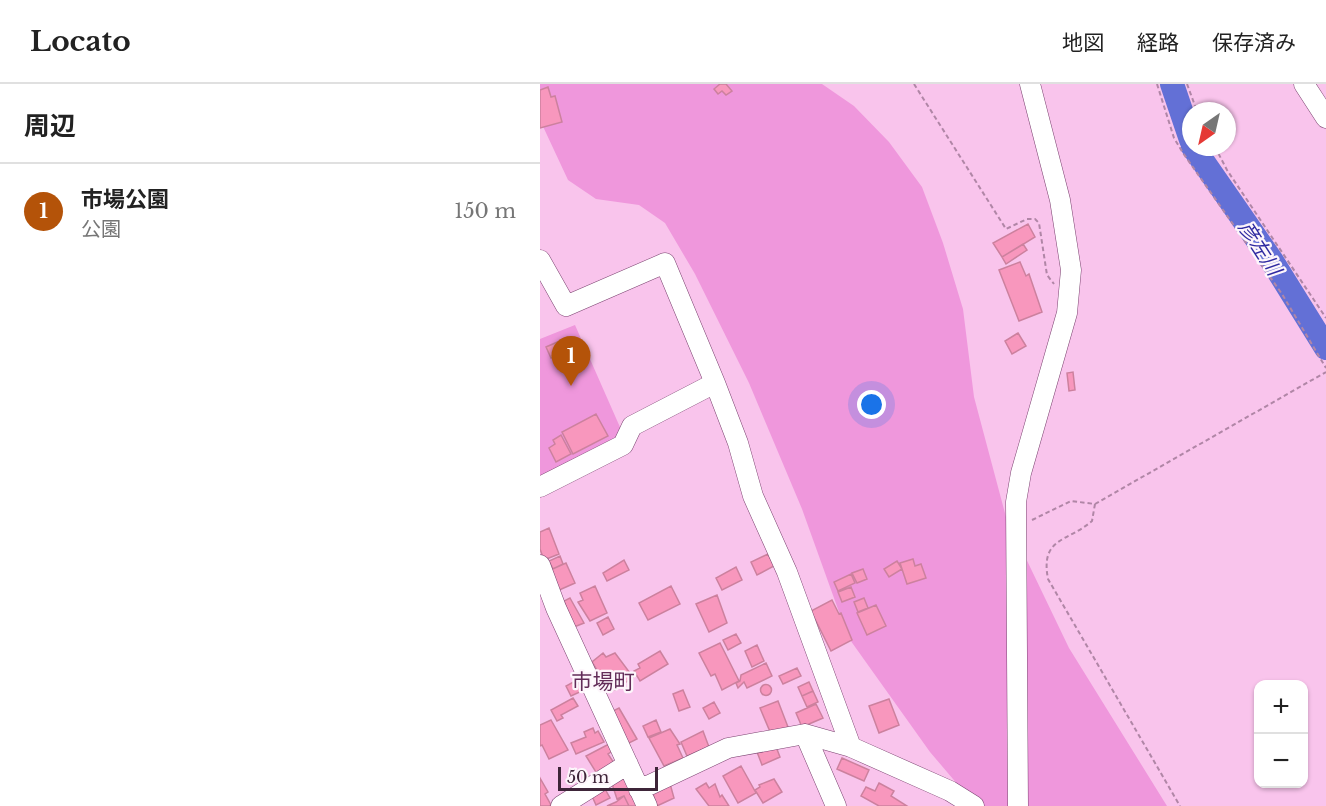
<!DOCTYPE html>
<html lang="ja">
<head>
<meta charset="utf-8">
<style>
  :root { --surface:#fff; --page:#f6f6f6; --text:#222; --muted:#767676; --line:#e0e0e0; --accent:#b45309 }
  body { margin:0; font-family:"Libre Baskerville","Noto Sans JP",serif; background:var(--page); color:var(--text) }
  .controls { position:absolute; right:18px; bottom:18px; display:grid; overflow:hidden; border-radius:12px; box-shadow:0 2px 4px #0004 }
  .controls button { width:54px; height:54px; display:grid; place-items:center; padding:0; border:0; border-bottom:2px solid var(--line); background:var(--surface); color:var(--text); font:30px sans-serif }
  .compass { position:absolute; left:642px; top:18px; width:54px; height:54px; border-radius:50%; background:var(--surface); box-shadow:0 2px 4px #0004; rotate:214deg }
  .scale { position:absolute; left:18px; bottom:15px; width:100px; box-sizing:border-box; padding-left:6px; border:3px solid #3e2539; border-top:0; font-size:16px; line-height:21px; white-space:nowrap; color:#3e2539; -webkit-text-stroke:4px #fdf6fb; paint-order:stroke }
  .you { position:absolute; left:332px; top:321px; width:21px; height:21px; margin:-15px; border:4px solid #fff; border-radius:50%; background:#1a73e8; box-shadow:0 0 0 9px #1a73e833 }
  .badge { display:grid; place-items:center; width:39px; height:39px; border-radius:50%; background:var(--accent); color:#fff; font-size:20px; font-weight:700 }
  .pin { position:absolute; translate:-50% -50px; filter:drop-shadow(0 2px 3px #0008) }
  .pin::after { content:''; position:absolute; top:32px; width:21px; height:18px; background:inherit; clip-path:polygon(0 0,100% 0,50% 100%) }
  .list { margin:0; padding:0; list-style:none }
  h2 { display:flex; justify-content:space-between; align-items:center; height:78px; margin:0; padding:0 24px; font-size:26px }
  h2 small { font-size:20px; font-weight:400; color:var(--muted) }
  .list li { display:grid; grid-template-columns:39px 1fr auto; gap:18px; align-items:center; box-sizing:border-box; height:96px; padding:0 24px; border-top:2px solid var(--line) }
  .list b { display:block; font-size:22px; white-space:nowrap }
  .list p { margin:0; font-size:20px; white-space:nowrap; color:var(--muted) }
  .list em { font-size:20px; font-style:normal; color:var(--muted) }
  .map { position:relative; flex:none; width:786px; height:722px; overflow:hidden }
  header { display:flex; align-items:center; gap:36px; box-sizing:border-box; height:84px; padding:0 30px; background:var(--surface); border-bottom:2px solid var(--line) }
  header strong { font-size:28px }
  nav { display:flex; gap:33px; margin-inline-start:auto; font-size:21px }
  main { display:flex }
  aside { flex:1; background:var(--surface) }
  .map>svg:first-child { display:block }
  .green { fill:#ef97dc }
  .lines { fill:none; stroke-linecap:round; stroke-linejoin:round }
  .river { stroke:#6370d6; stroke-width:24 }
  .building { fill:#f897bd; stroke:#cc819e; stroke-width:1.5 }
  .minor-casing { stroke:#7b4370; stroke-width:21 }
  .path { stroke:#b086a6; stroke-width:2; stroke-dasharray:4.5 3; stroke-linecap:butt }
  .minor { stroke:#fff; stroke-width:20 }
  .labels { text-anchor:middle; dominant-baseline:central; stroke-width:4.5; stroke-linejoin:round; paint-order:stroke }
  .water-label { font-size:20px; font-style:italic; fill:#2f2aa1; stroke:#fdf6fb }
  .quarter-label { font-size:21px; fill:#622c58; stroke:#fdf6fb }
</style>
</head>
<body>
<header>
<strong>Locato</strong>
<nav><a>地図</a><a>経路</a><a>保存済み</a></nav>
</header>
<main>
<aside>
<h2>周辺<small></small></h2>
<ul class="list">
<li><span class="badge">1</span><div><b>市場公園</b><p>公園</p></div><em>150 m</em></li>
</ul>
</aside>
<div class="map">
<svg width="786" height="722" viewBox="0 0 786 722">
  <rect width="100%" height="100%" fill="#f9c4ec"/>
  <!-- green -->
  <path class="green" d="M 0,0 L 282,0 L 314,22 L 349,58 L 382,103 L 403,159 L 423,225 L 434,313 L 466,433 L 529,564 L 627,722 L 436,722 L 390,668 L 308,553 L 262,425 L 209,299 L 155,190 L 125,139 L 99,121 L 56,115 L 28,96 L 0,36 Z
    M 35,241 L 83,350 L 0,392 L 0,255 Z"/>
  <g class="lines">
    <!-- river -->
    <path class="river" d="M 632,0 L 651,56
      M 653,63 L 732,177 L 786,264"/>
  </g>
  <!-- building -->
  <path class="building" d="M 180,0 L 186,0 L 192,7 L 186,11 L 182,7 L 178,10 L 174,5 Z
    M 8,3 L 11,13 L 15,12 L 22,38 L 0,44 L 0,6 Z
    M 488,140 L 495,153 L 462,173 L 453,159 Z
    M 483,160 L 487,166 L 466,180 L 462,173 Z
    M 480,178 L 486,192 L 489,190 L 502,228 L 479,237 L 459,186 Z
    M 478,249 L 486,262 L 472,270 L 465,257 Z
    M 22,256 L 27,267 L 11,274 L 6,263 Z
    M 533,288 L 535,306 L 529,307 L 527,289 Z
    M 56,330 L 68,352 L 33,370 L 22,348 Z
    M 21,351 L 31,370 L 16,378 L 9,364 L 15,360 L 13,356 Z
    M 9,444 L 19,470 L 4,476 L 0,465 L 0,448 Z
    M 228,470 L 234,482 L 217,491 L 211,478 Z
    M 20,472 L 23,480 L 13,485 L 9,477 Z
    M 373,475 L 375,482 L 381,480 L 386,494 L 367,500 L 360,479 Z
    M 84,476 L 89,486 L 67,497 L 63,489 Z
    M 357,477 L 362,485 L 349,493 L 344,485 Z
    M 26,479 L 35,499 L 17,507 L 8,487 Z
    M 196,483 L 202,496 L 182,506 L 176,494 Z
    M 323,485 L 327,495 L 317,499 L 312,489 Z
    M 311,490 L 315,499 L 298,507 L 294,498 Z
    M 55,502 L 67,529 L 50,537 L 38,518 L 43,516 L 40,509 Z
    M 131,502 L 140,520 L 108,536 L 99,519 Z
    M 311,503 L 315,513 L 302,518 L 298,508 Z
    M 177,511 L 187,539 L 169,548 L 156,520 Z
    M 30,514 L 44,539 L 34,543 L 24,517 Z
    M 324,514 L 328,524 L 318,528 L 314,518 Z
    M 292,516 L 299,530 L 301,529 L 312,556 L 291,567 L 271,527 Z
    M 336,521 L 346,542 L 327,551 L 317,529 Z
    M 68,533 L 74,545 L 63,551 L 57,539 Z
    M 196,550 L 201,559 L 188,566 L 183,556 Z
    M 180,559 L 199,597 L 182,606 L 175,590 L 171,592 L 159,569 Z
    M 217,561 L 224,577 L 212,583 L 205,567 Z
    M 120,567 L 128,580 L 100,597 L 94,587 L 100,584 L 98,580 Z
    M 63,569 L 66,573 L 75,569 L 93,593 L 75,606 L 65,594 L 63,596 L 52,578 Z
    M 226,579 L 232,592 L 207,604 L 204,598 L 198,604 L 196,599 L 200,597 L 201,591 Z
    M 257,584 L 261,592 L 243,600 L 239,592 Z
    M 37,596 L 42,607 L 31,612 L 26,602 Z
    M 269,598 L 273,607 L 262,612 L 258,603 Z
    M220.5 606a5.5 5.5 0 1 1 11 0a5.5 5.5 0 1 1-11 0Z
    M 143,606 L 150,623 L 139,627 L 133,610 Z
    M 273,607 L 278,618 L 267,623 L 262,612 Z
    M 33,614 L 38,622 L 21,631 L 23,634 L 17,637 L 11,626 Z
    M 349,615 L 359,641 L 339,649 L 329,622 Z
    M 238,617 L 248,643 L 231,650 L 220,624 Z
    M 174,618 L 180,629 L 169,635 L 163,624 Z
    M 276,620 L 283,634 L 262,643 L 256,629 Z
    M 79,624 L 97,655 L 85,661 L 69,629 Z
    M 11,636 L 28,666 L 9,675 L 2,661 L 0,662 L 0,641 Z
    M 116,636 L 121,648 L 108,653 L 103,642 Z
    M 53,644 L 55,649 L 58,647 L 64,658 L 36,670 L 31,659 L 46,653 L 44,648 Z
    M 130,645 L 140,660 L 137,661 L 143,674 L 124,682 L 109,654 Z
    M 163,647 L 169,663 L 147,672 L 141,658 Z
    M 69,660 L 74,666 L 68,670 L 76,682 L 59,693 L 46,672 Z
    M 235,660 L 240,673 L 222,681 L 217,668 Z
    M 302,674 L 329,686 L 324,697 L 297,685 Z
    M 201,682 L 216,709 L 198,719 L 183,692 Z
    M 83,691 L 99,722 L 89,722 L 84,712 L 77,715 L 71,697 Z
    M 0,694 L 8,708 L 5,710 L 11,721 L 9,722 L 0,722 Z
    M 234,695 L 242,708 L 223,719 L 215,706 L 220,703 L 219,701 Z
    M 129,696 L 134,714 L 117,722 L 111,704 Z
    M 166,699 L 169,704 L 175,700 L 180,713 L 182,711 L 189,722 L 169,722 L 156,705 Z
    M 339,699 L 354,707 L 351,712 L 367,722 L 339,722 L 321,712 L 326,703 L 335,707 Z
    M 65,705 L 70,714 L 56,721 L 52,712 Z
    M 84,712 L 89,722 L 67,722 L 76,718 Z"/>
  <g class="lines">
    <!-- minor casing -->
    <g class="minor-casing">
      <path id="minor" d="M 764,0 L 786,34
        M 0,176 L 26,222 L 125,179 L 175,299 L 92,342 L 83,361 L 0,403
        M 0,481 L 16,524 L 107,722
        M 265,650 L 296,722
        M 311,663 L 410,707 L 434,722
        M 99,706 L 188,664 L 265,650 L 311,663 L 247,488 L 213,412 L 198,359 L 175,299
        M 21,722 L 88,680
        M 478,722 L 476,418 L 481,389 L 527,229 L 531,186 L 520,116 L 490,0"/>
    </g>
    <!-- path -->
    <path class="path" d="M 374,0 L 466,145 L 487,135 L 495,135 L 499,139 L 507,191 L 514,200
      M 617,0 L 634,54 L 643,69 L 742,210 L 786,284
      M 647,0 L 657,27
      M 675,63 L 687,86 L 786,234
      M 555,420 L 552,437 C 528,458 500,453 508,495 L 640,722
      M 492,436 L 531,417 L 555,420 L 786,288"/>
    <!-- minor -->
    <use href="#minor" class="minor"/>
  </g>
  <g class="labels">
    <!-- water labels -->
    <g class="water-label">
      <text transform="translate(720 164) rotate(57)">彦左川</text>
    </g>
    <!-- quarter labels -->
    <g class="quarter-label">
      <text x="63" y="598">市場町</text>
    </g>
  </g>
</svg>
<div class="controls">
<button>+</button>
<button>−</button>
</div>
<svg class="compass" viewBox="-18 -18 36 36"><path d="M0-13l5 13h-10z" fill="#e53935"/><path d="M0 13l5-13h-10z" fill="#767676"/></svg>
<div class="scale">50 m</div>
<div class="you"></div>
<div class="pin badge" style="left:31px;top:302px">1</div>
</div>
</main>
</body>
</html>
